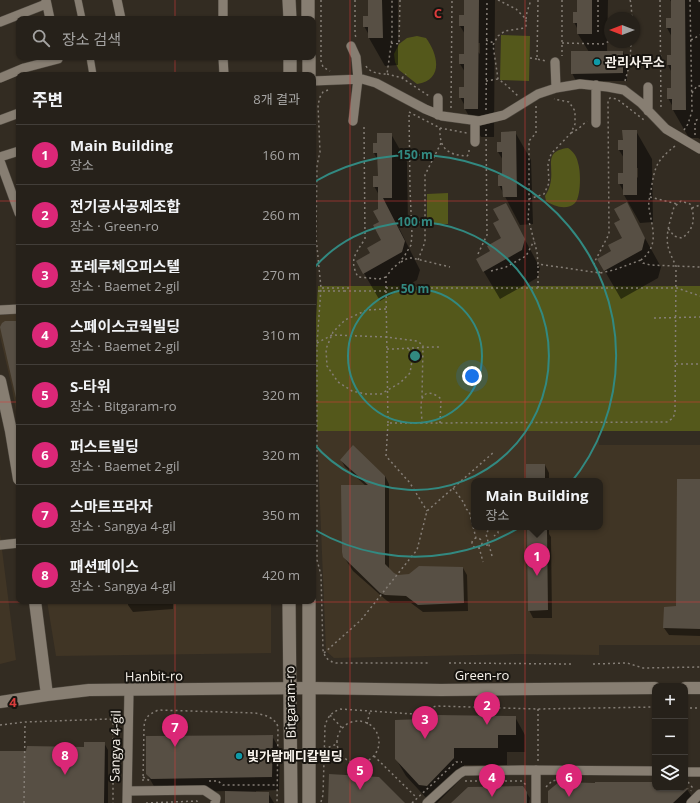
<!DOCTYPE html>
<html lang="ko">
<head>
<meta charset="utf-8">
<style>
  :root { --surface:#26211a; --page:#322e27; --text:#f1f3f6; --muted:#a4a3a2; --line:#423e39; --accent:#db2777 }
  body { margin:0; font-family:"Open Sans","Noto Sans KR",sans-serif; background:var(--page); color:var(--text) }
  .controls { position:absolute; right:12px; bottom:12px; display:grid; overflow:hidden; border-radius:8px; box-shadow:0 1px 3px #0004 }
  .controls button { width:36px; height:36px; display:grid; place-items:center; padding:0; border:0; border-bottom:1px solid var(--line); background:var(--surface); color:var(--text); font:20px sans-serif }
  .compass { position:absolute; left:604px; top:12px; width:36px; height:36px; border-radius:50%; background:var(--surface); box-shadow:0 1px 3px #0004; rotate:270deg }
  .you { position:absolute; left:472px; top:376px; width:14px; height:14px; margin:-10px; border:3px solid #fff; border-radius:50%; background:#1a73e8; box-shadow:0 0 0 6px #1a73e833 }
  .badge { display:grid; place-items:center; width:26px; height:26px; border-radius:50%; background:var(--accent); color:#fff; font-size:13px; font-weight:700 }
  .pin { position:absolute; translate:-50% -33px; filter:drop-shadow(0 1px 2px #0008) }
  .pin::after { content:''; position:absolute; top:21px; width:14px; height:12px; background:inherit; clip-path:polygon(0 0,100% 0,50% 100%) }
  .popup { position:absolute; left:471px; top:478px; width:132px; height:52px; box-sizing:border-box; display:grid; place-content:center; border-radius:8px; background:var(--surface); filter:drop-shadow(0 1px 3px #0005); font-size:13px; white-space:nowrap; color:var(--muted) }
  .popup b { font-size:15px; color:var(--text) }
  .popup::after { content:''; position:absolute; left:50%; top:100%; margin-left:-8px; border:8px solid transparent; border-top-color:var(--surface) }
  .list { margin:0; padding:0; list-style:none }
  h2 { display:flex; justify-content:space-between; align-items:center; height:52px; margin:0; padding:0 16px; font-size:17px }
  h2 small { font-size:13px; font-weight:400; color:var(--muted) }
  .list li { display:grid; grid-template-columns:26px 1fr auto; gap:12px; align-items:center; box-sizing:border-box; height:60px; padding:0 16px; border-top:1px solid var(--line) }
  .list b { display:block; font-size:15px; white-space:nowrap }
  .list p { margin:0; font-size:13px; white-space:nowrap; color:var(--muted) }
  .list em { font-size:13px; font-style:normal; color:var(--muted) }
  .icon { flex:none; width:22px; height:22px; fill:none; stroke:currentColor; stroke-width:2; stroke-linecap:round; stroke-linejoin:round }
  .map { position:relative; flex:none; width:700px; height:803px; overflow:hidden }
  .search { position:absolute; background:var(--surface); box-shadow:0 1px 3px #0004; left:16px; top:16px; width:300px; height:44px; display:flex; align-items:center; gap:10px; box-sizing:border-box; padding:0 14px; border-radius:8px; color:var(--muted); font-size:15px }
  .panel { position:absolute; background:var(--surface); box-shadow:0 1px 3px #0004; left:16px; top:72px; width:300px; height:532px; border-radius:8px }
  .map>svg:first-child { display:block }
  .built { fill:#403525; fill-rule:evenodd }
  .green { fill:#54581b }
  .shadow { fill:#0007; fill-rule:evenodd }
  .building { fill:#574f44 }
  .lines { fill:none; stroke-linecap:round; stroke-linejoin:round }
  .pedestrian-casing { stroke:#504a41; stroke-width:8 }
  .minor-casing { stroke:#504a41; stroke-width:10 }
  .tertiary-casing { stroke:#504a41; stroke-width:13 }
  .secondary-casing { stroke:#504a41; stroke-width:14 }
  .path { stroke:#857e76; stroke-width:1.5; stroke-dasharray:2 3; stroke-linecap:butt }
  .pedestrian { stroke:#877e72; stroke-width:7 }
  .minor { stroke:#877e72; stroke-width:9 }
  .tertiary { stroke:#877e72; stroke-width:12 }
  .secondary { stroke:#877e72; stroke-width:13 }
  .path-bridge { stroke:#857e76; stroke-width:1.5; stroke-dasharray:2 3; stroke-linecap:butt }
  .grid { fill:none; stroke:#d93c3c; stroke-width:1; stroke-opacity:0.55 }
  .ring { fill:none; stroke:#328981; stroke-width:2 }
  .culture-dot { fill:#0f9aa8; stroke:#181510; stroke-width:1.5 }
  .labels { text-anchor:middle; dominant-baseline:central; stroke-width:4; stroke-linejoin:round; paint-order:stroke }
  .poi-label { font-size:13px; font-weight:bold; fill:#f8f3ec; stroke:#181510; text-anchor:start }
  .street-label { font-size:13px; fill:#f8f3ec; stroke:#181510 }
  .grid-label { font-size:13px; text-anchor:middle; font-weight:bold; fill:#d93c3c; stroke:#181510; stroke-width:4; stroke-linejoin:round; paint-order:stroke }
  .centre { fill:#328981; stroke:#181510; stroke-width:2 }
  .ring-label { font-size:12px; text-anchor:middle; font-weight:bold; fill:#328981; stroke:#181510; stroke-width:4; stroke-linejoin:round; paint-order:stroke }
</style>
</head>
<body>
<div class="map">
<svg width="700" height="803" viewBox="0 0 700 803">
  <rect width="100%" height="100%" fill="#332c22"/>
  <!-- built -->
  <path class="built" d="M 0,314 L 19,314 L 19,430 L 12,387 L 0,336 Z
    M 317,431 L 598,431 L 599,445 L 700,445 L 700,645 L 599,645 L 599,655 L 516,654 L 334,658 L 326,651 ZM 474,481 L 600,481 L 600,527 L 474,527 Z
    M 0,534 L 16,660 L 0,664 Z
    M 47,601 L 271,601 L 271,653 L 56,656 Z"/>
  <!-- green -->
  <path class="green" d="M 501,35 L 530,36 L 529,81 L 500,80 Z
    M 417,36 L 426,38 C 438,54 444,80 417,84 L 399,70 L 395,62 L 394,54 L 399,44 L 407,38 Z
    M 568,148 C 574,152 577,157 578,163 C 581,171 581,197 575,203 C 567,211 553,206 546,201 L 545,196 C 547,193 549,189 550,185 C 555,167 542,151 568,148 Z
    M 448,193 L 448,224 L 427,224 L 427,194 Z
    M 318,286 L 700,286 L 700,431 L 317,431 L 315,334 Z"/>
  <!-- shadow -->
  <path class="shadow" d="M 368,0 L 398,0 L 398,65 L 385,66 L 369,38 L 369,35 L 364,26 L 369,17 Z
    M 465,0 L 495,0 L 494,137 L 481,137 L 465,109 L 465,106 L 460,97 L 465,88 L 465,72 L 460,64 L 465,55 L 465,34 L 460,26 L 465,16 ZM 478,43 L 480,43 L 480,54 L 478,52 Z
    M 578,0 L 608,0 L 607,52 L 623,52 L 627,60 L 627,81 L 576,81 L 572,73 L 589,52 L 578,34 L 578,30 L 574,22 L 578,13 Z
    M 670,0 L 700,0 L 700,139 L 698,138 L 689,138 L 673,110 L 673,107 L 668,98 L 672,89 L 672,73 L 668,65 L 672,56 L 672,37 L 667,28 L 667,19 L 672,19 L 672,3 Z
    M 636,131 L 652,159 L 653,222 L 640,223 L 624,195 L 624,192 L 619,183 L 624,174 L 624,158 L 619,150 L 624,141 ZM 636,168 L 638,168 L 638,178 L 636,176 Z
    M 515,132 L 531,160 L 533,224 L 520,225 L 499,185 L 503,176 L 503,160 L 498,152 L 498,143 L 502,143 Z
    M 391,134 L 407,162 L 408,226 L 398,226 L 420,270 L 417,280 L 380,301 L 357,261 L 372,253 L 383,240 L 379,195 L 374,186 L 379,177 L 378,161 L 374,153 L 374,144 L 378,144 Z
    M 506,204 L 540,268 L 537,278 L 500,299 L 477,260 L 492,252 L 503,238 L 500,221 Z
    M 626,204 L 661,267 L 658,278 L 621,299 L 598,259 L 612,251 L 623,238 L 621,220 Z
    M 341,460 L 385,476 L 389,484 L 389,569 L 393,574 L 398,576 L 463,568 L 467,575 L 468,611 L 423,612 L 411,603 L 390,603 L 386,600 L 353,571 L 344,557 L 366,486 L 345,467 Z
    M 545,465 L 549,473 L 549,481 L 527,481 Z
    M 700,480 L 700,636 L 669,635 L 664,628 L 677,607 Z
    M 528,527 L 549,527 L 549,534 L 551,537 L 552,618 L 533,618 L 529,610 Z
    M 128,601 L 173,601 L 173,609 L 133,612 L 128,605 Z
    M 515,717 L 525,735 L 525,752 L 507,752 L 507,765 L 464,765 L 464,776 L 437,803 L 430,802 L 406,776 L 396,759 Z
    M 272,736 L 280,750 L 279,790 L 256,791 L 256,793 L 268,793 L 274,803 L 226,803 L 226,791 L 160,793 L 155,788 L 147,774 Z
    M 104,743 L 108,750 L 108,803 L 0,803 L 0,752 L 27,752 L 85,748 Z
    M 655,783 L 655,788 L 685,788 L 685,786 L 692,797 L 693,803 L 549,803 Z
    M 526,792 L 530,798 L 529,803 L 452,803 Z"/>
  <!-- building -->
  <path class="building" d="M 368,0 L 382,0 L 383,38 L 368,38 L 368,27 L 363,27 L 363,16 L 368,16 Z
    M 464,0 L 479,0 L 478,109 L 464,109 L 464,98 L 459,98 L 459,87 L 464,87 L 464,64 L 459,64 L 459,54 L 464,54 L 464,26 L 459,26 L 459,15 L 464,15 Z
    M 577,0 L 592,0 L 592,34 L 577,34 L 577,23 L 573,23 L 573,12 L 577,12 Z
    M 671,0 L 685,0 L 686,110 L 672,110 L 672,99 L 667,99 L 667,88 L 671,88 L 671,65 L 667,65 L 667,55 L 671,55 L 671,28 L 666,28 L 666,18 L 671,18 Z
    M 571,51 L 623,51 L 623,73 L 571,74 Z
    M 622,130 L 637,130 L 637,195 L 623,195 L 623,184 L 618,184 L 618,173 L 623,173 L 623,150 L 618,150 L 618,140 L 623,140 Z
    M 516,131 L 517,197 L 503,197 L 502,186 L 498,186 L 498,175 L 502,175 L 502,152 L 497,152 L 497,142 L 501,142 L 501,132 Z
    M 377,133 L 392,133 L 392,198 L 383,198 L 405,241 L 402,252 L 363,274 L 356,261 L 370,253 L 367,248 L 381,240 L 373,225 L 379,222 L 373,211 L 378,209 L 378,187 L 373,187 L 373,176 L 378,176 L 377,153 L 373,153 L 373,143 L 377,143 Z
    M 627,202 L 645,238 L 642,250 L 604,271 L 597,259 L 611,251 L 608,245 L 622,238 L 614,223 L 620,220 L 614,209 Z
    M 506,203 L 525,239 L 522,250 L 483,272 L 476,259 L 490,251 L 487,246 L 501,238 L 493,223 L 499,220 L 493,209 Z
    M 5,321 L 19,321 L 19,398 L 16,398 L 0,327 L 2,323 Z
    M 353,445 L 385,476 L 385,564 L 394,573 L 398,575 L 409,574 L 419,566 L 463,567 L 464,603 L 418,605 L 406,596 L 385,595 L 380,593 L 343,557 L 342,552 L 341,485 L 368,485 L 340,460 Z
    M 526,464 L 545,464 L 545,481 L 526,481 Z
    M 677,479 L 700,479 L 700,629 L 663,628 L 664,607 L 676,606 Z
    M 527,529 L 547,529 L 548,610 L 528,611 Z
    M 436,715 L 516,716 L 516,735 L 498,735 L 498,748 L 454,748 L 454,758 L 427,786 L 419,785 L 395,759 L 395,720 L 422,719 Z
    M 273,735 L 272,777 L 151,779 L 146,774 L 146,736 Z
    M 84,742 L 105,742 L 104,803 L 0,803 L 0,751 L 26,751 L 27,746 L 84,747 Z
    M 329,774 L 379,777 L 405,803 L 328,803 Z
    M 559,782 L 595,783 L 595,782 L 655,782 L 655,788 L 689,788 L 673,803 L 548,803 L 548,791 Z
    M 523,786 L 527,792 L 527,803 L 451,803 L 468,787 Z
    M 225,791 L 269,792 L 269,803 L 225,803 Z"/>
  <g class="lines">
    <!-- pedestrian casing -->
    <g class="pedestrian-casing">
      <path id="pedestrian" d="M 78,0 L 82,19
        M 90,57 L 93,75"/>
    </g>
    <!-- minor casing -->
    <g class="minor-casing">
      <path id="minor" d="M 46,0 L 50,19
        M 117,0 L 121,19
        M 223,19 L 223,0
        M 0,22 L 46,4
        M 351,46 L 356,57 L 358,79 L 353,121
        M 223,57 L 224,75
        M 555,62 L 556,88
        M 0,78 L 24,68 L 58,59 L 58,57
        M 313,81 L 362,79 L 376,83 L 425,109 L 442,116 L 479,121 L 504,115 L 538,94 L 556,88 L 580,84 L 608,87 L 624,90 L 641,103 L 666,129 L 700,149
        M 596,85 L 596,123
        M 648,87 L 648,111
        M 438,98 L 438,115
        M 0,120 L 19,113
        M 475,121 L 475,142
        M 0,157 L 19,151
        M 0,161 L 19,213
        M 0,310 L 19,309
        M 0,545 L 19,543
        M 685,772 L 700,772
        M 128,791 L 204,790 L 216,798 L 215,803
        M 127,803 L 129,690
        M 427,803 L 459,774 L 464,771 L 522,770 L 655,771
        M 536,803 L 536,770
        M 691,803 L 700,794"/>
    </g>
    <!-- tertiary casing -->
    <g class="tertiary-casing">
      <path id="tertiary" d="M 0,381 L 11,431 L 19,479
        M 35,601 L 47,695
        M 685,688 L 700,688
        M 0,702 L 47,695 L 89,690 L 309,688 L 441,690 L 655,688"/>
    </g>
    <!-- secondary casing -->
    <g class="secondary-casing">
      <path id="secondary" d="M 289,0 L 290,19
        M 308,0 L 308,19
        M 290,57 L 290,75
        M 309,57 L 309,75
        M 289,601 L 291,803
        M 309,803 L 309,601"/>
    </g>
    <!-- path -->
    <path class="path" d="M 321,0 L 321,61 L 323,67 L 330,71
      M 355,0 L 355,34 L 356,38
      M 498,0 L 516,9 L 526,19 L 526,26 L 524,28 L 505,31 L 498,36 L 493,45 L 498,79 L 505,84 L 518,96
      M 538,0 L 537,59 L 546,61
      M 562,0 L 562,56
      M 598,0 L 598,35
      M 630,0 L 631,3 L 632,18
      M 660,0 L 661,110
      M 699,0 L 700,3
      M 526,19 L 527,12 L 531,0
      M 486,40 L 494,43
      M 691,40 L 700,35
      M 391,43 L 399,44 L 400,0
      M 562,43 L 603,44 L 610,41
      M 530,58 L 537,59
      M 366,66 C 370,73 380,74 387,74 L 392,38 L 392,0
      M 387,74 L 402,78 L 429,96
      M 402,78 L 406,74
      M 486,81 L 498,79
      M 625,81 L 630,63 L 631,42
      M 328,90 L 323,92 L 320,97 L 318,105 L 320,152 L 317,165 L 316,237 L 321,288 L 317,343 L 317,560 L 321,575 L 323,650 C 325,658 328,661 336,663 L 429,663
      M 692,93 L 697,86 L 700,86
      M 536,106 L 536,133 L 529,141 L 529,207 L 528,218 L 537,252 L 538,264 L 600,273 L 614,270 L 641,260
      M 451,108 L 452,0
      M 486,110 L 487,0
      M 364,127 L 365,239 C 355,254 349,260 358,277 L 379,279 L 386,277
      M 440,128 L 467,133
      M 684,130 L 688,124 L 692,111 L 690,0
      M 571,133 L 578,129 L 587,121
      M 695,135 L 695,121 L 700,118
      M 675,146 C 656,161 655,166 651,190 C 650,196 648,203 649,208 C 652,228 660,245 641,260 L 643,263 L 650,265 L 700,267
      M 650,197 L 677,204
      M 529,199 L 544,194 L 549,183 L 548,164 L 551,154 L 571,133 L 575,124 L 575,111 L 569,102 L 554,99
      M 692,208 L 700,205
      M 478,254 L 487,235 L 486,129 L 487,129
      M 418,260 L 425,242 L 425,175 L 441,143
      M 401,262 L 408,258 L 412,258 L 450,267
      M 491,271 L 506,267 L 526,256 L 534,241
      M 600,273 L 595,267 L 594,263 L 609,234 L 608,101 L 610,98 L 617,99 L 644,120
      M 322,288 L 349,288 L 349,291
      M 386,288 L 386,277 L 392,269 L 399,263 L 405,255 L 411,245 L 412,234 L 410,189 L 409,112 L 440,128 C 439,148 447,155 467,156 L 469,154 L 469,149
      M 538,288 L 538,264
      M 344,291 L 386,291 L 386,288 L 677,288 L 700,296
      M 386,291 L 388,423
      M 386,309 L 367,310 L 345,320 L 333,332 L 326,349 L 327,366 L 338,382 L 352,391 L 366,394 L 381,394 L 400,383 L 410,373 L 412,361 L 409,349
      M 654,318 L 700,317
      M 317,343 L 332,335 L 386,337 L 417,341 L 423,345 L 422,398
      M 387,349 C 404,349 421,347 439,347
      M 676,364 L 700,364
      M 422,423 L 388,423 L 386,456 L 410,483 L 427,511
      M 440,423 L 441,399 C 436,394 425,389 422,399 C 420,404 422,417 422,423 L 667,422 L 673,418 L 675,413 L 676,266 C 668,249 665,244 669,225 L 674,207 L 681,201 L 690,204 C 696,217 694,230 682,238 L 674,236 L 668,228
      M 453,488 L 464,503 L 466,509 L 469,511 L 476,538
      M472 543a5 5 0 1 1 10 0a5 5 0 1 1-10 0Z
      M 481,545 L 489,545
      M 479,547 L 483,562
      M 492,556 L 486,534 C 488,529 493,526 498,529 L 498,533 L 494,536
      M 324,653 L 361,620 L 412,556 L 417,550 L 427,511 L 494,452
      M 449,663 L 574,664
      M 593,664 L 627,663 L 643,668 L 700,667
      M 685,708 L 700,708
      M 538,709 L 538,761
      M 330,715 L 342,728
      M337 742a21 21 0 1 1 42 0a21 21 0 1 1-42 0Z
      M 367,724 L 370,711
      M 0,725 L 25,722 L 110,719 L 113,723 L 113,803
      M 324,749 L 337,744
      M 374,756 L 417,798
      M 143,777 L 150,781
      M 143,781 L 144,727 C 145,716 149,715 158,710 L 255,713 C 264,715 275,717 278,727 L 277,803
      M 209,781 L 218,781 L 223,785 L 277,785
      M 465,781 L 522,781 L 527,786
      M 688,782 L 692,787 L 691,791
      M 546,787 L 552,781 L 557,780
      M 321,802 L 323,795 L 325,726 C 328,716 331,713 340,709 L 414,714 L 436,706 L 538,709 L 655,707
      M 24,803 L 25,723
      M 146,803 L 197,801 L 198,803
      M 412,803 L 456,762 L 462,762"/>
    <!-- pedestrian -->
    <use href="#pedestrian" class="pedestrian"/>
    <!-- minor -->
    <use href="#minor" class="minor"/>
    <!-- tertiary -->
    <use href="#tertiary" class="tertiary"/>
    <!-- secondary -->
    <use href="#secondary" class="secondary"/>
    <!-- path-bridge -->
    <path class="path-bridge" d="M 313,291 L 344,291"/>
  </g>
  <!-- grid -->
  <path class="grid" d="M 175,0 L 175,19M 350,0 L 350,803M 525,0 L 525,803M 175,57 L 175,75M 0,201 L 19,201M 313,201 L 700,201M 0,402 L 19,402M 313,402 L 700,402M 175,601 L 175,803M 0,602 L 700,602"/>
  <!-- distance rings -->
  <g class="ring">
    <circle cx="415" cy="356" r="67"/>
    <path d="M313 269A134 134 0 1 1 313 443"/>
    <path d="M314 182A201 201 0 1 1 315 530"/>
  </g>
  <!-- markers -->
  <g class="culture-dot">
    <circle cx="597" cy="62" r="4"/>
    <circle cx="239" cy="756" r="4"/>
  </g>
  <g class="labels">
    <!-- poi labels -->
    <g class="poi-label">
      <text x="605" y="62">관리사무소</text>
      <text x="247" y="756">빛가람메디칼빌딩</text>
    </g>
    <!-- street labels -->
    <g class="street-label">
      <text x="482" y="675">Green-ro</text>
      <text transform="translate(154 676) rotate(-1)">Hanbit-ro</text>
      <text transform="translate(290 702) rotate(-91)">Bitgaram-ro</text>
      <text transform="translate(115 746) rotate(-89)">Sangya 4-gil</text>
    </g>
  </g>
  <g class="grid-label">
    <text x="438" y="18">C</text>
    <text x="13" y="707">4</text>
  </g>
  <circle cx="415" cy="356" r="6" class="centre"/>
  <g class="ring-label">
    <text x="415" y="159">150 m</text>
    <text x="415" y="226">100 m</text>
    <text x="415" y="293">50 m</text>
  </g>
</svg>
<div class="controls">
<button>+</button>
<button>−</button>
<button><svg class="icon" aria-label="layers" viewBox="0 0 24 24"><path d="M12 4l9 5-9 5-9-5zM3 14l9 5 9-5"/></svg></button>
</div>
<svg class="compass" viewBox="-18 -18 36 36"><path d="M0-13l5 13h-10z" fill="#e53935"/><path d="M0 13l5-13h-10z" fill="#a4a3a2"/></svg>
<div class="you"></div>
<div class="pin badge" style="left:537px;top:576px">1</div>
<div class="popup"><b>Main Building</b>장소</div>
<div class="pin badge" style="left:487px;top:725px">2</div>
<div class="pin badge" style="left:425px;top:739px">3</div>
<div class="pin badge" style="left:492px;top:797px">4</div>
<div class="pin badge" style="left:360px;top:790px">5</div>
<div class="pin badge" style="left:569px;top:797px">6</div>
<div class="pin badge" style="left:175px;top:747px">7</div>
<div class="pin badge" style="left:65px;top:775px">8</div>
<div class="search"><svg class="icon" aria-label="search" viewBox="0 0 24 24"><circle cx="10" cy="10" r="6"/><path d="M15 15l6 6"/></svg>장소 검색</div>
<section class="panel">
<h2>주변<small>8개 결과</small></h2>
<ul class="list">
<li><span class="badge">1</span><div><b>Main Building</b><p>장소</p></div><em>160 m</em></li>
<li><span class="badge">2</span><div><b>전기공사공제조합</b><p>장소 · Green-ro</p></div><em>260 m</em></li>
<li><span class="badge">3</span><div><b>포레루체오피스텔</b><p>장소 · Baemet 2-gil</p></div><em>270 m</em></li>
<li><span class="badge">4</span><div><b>스페이스코웍빌딩</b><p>장소 · Baemet 2-gil</p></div><em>310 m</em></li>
<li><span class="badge">5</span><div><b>S-타워</b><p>장소 · Bitgaram-ro</p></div><em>320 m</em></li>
<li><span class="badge">6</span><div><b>퍼스트빌딩</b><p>장소 · Baemet 2-gil</p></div><em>320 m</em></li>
<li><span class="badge">7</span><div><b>스마트프라자</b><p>장소 · Sangya 4-gil</p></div><em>350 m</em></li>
<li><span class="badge">8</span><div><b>패션페이스</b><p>장소 · Sangya 4-gil</p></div><em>420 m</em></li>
</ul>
</section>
</div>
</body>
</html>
